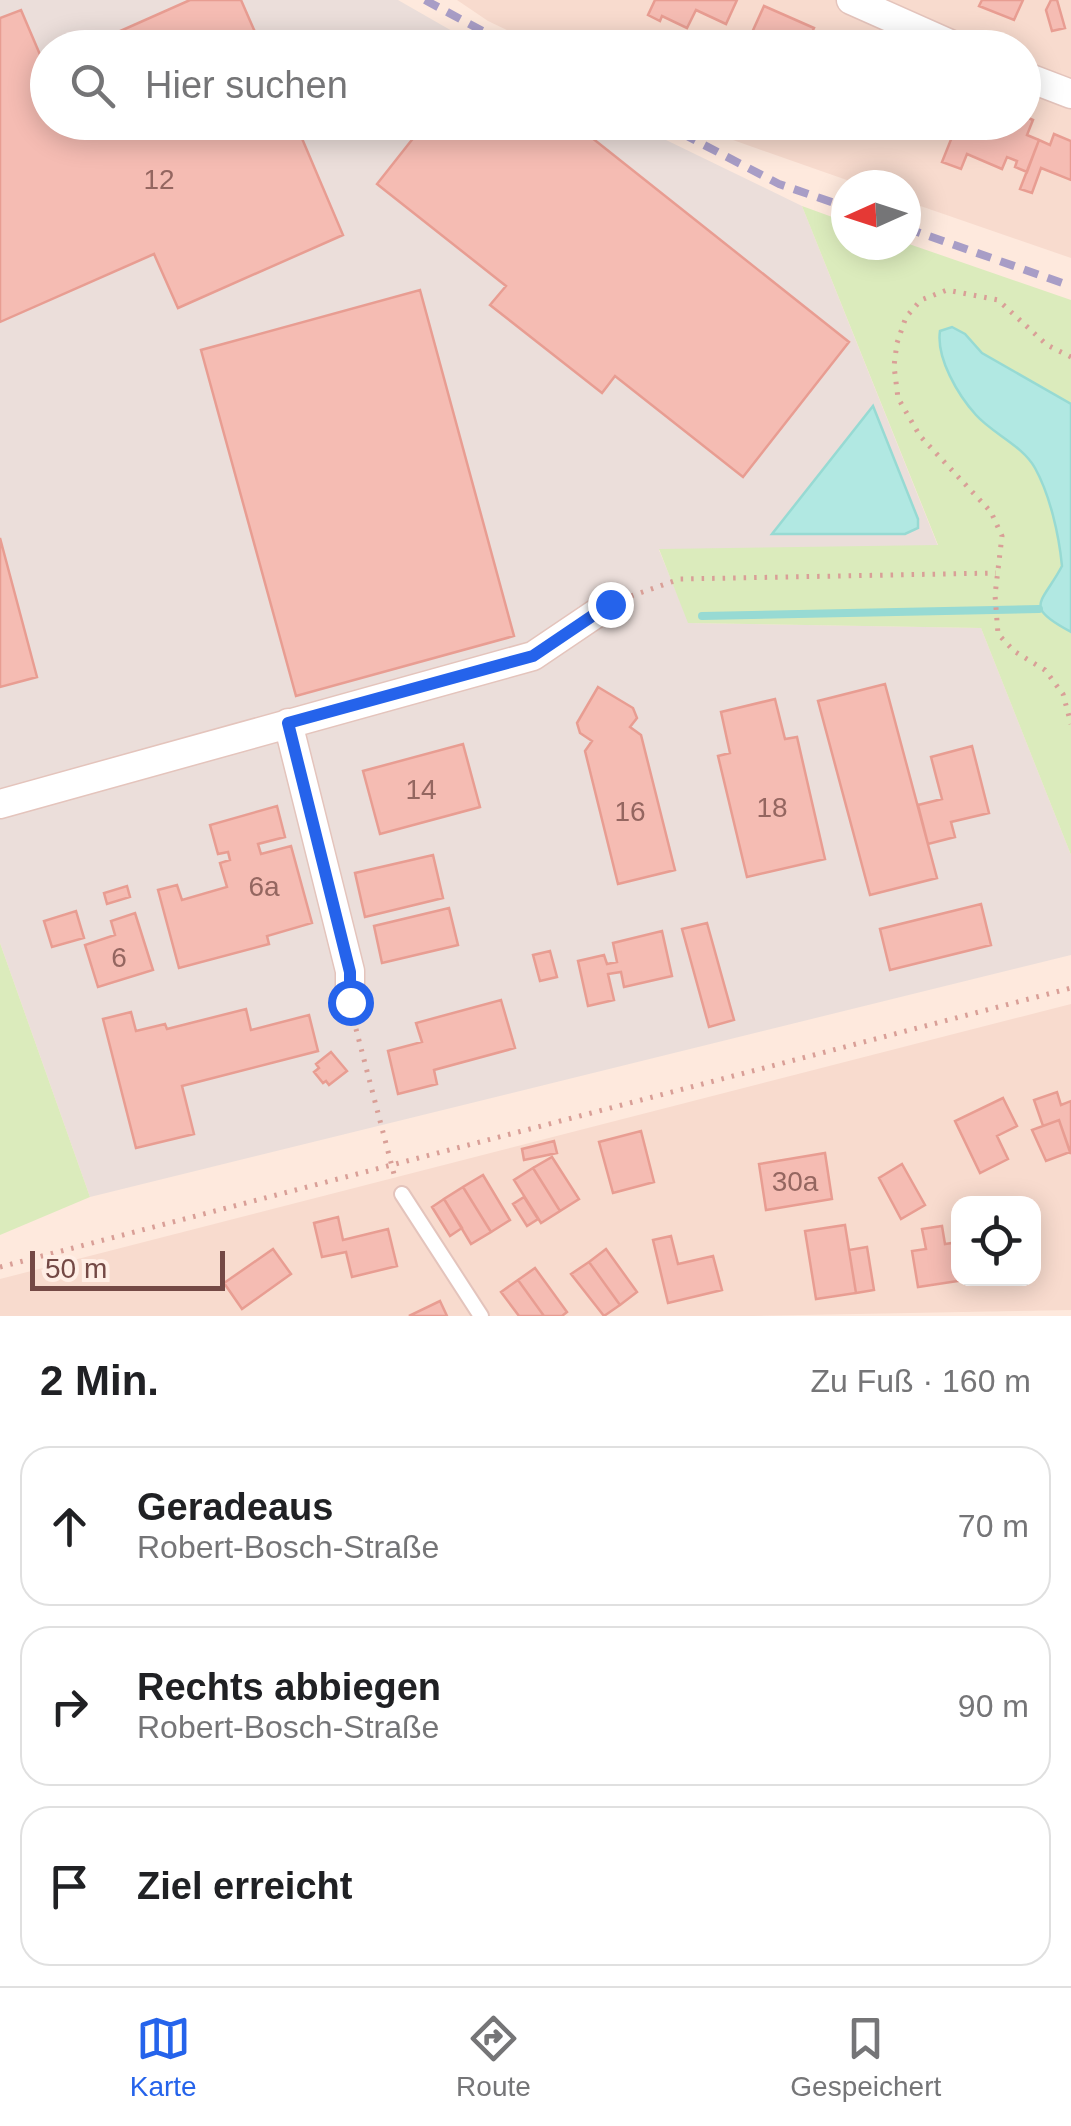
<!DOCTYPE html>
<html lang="de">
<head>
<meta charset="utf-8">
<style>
  :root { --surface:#fff; --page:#f2f2f2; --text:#202124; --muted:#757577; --line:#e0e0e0; --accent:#2563eb }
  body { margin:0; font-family:Helvetica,sans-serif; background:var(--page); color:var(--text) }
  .controls { position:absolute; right:30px; bottom:30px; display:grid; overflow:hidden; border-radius:20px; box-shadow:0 5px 25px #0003 }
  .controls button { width:90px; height:90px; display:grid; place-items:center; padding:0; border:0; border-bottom:2px solid var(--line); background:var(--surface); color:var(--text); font:50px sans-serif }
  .compass { position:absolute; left:831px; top:170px; width:90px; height:90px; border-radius:50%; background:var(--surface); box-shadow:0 5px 25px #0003; rotate:267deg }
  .scale { position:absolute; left:30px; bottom:25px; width:195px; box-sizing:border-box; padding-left:10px; border:5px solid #744945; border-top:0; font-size:28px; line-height:35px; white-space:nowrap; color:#744945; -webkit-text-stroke:8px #ffeee5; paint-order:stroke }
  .stop { position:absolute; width:30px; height:30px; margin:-22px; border:8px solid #2563eb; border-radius:50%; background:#fff }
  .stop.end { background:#2563eb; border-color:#fff; box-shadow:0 2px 10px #0008 }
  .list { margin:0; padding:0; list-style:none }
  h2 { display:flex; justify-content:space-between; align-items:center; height:130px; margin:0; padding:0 40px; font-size:42px }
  h2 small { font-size:32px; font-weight:400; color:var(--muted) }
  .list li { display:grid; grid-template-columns:65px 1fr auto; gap:30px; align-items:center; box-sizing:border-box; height:160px; margin:0 20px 20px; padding:0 20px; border:2px solid var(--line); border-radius:30px }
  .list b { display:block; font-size:38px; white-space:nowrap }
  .list p { margin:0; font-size:32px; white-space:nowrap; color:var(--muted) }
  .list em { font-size:32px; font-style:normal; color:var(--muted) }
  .icon { flex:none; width:55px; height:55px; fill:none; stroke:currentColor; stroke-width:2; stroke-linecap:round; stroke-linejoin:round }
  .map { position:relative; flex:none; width:1071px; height:1316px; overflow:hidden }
  .search { position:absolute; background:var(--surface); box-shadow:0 5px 25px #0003; left:30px; right:30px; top:30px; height:110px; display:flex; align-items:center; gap:25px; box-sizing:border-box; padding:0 35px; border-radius:55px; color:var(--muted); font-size:38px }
  .sheet { height:670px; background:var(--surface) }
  nav { display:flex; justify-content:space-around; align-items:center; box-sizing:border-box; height:140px; border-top:2px solid var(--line); background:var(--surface); font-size:28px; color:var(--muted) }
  nav a { display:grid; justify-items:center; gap:5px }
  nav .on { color:var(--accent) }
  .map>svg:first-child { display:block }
  .residential { fill:#f8dbce; fill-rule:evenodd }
  .industrial { fill:#ebdeda }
  .green { fill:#dbebbc }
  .water { fill:#b1e8e2; stroke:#97dad3; stroke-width:2.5 }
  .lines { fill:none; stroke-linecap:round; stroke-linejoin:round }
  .stream { stroke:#97dad3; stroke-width:8 }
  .building { fill:#f5bcb3; stroke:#e89d92; stroke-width:2.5 }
  .service-casing { stroke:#e4c4bc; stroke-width:18 }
  .minor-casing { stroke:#e4c4bc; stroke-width:31 }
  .path { stroke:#d99f97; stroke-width:5; stroke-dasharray:2.5 8; stroke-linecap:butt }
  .service { stroke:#fff; stroke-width:14 }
  .minor { stroke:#fff; stroke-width:28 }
  .rail { stroke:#a89dc6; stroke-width:8; stroke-dasharray:15 10; stroke-linecap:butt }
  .route { stroke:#2563eb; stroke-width:12 }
  .labels { text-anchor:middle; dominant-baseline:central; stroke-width:8; stroke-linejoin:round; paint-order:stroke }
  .number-label { font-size:28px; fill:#946660 }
</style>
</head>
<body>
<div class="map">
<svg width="1071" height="1316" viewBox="0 0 1071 1316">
  <rect width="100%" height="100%" fill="#fee9dd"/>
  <!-- residential -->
  <path class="residential" d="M 457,0 L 1071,0 L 1071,258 L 906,201 L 906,185 L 861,185 L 733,140 L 696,123 L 1024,122 L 1024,48 L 543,47 L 488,21 Z
    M 1071,1004 L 1071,1310 L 754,1316 L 0,1316 L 0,1279 ZM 958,1204 L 1034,1204 L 1034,1278 L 958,1278 Z"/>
  <!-- industrial -->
  <path class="industrial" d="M 0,0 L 398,0 L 480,47 L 48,48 L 48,122 L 631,123 L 802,206 L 938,546 L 659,550 L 689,623 L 981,628 L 1071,855 L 1071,955 L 90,1197 L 0,943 Z"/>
  <!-- green -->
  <path class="green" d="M 802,206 L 846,222 L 846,245 L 906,243 L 1071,300 L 1071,855 L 981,628 L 688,623 L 659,549 L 938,545 Z
    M 0,943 L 90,1197 L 0,1235 Z"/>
  <!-- water -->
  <path class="water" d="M 952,327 L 965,334 L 982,353 L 1071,404 L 1071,632 C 1022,606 1042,604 1062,566 C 1059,535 1050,495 1035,468 C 1022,445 993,434 976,415 C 958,395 936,358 940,331 Z
    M 873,406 L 918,519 L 918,528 L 905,534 L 772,534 Z"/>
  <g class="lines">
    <!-- stream -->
    <path class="stream" d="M 702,616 L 1039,609"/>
  </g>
  <!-- building -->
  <path class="building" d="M 190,0 L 241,0 L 262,48 L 82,48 Z
    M 655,0 L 737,0 L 726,24 L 696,10 L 687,28 L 662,16 L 660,21 L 648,15 Z
    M 982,0 L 1023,0 L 1014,20 L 979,6 Z
    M 1051,0 L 1057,0 L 1065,28 L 1052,31 L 1046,10 Z
    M 764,6 L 814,28 L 805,48 L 745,48 Z
    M 21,10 L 44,64 L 48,62 L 48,122 L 295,122 L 343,235 L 178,308 L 154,254 L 0,322 L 0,18 Z
    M 1024,116 L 1033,120 L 1027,135 L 1039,140 L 1027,172 L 1015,167 L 1017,161 L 1007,157 L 1002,169 L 967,154 L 961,169 L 942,162 L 958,122 L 1024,122 Z
    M 426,122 L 572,122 L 849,342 L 743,477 L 615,376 L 602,393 L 490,305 L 506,286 L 377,184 Z
    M 926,122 L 958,122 L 952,136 Z
    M 1054,134 L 1071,141 L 1071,180 L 1041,168 L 1032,193 L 1020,189 L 1039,140 L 1050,145 Z
    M 420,290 L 514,636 L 296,696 L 201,350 Z
    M 0,538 L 37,677 L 0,687 Z
    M 885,684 L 937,878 L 870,895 L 818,701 Z
    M 598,687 L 633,708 L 637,718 L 630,727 L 641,735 L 675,870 L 618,884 L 585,751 L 592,741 L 580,733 L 577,723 Z
    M 775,699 L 785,739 L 797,737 L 825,859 L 747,877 L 718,756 L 730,753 L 721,712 Z
    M 463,744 L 480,807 L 380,834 L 363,771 Z
    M 972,746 L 989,813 L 951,822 L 955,837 L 928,844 L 918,805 L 942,799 L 931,757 Z
    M 277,806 L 285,837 L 258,844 L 261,854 L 291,846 L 312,923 L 267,936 L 269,944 L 179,968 L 158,890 L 177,885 L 182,900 L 227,887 L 220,863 L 230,860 L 228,852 L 218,854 L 210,825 Z
    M 433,855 L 443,898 L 365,917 L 355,873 Z
    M 127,886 L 130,897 L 107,904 L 104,893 Z
    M 981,904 L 991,945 L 890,970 L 880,929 Z
    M 449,908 L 458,945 L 382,963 L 374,926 Z
    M 76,911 L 84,938 L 52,947 L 44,921 Z
    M 135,913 L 153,970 L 98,987 L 85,945 L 115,935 L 111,921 Z
    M 707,923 L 734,1020 L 709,1027 L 682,929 Z
    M 662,931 L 672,976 L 624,987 L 621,972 L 608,974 L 614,1000 L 588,1006 L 578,961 L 604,955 L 607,964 L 617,962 L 613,943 Z
    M 550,951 L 557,977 L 540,981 L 533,955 Z
    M 501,1000 L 515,1048 L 434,1070 L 437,1084 L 398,1094 L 388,1051 L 422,1042 L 416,1023 Z
    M 246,1009 L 251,1030 L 309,1015 L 318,1051 L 182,1086 L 194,1134 L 136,1148 L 103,1019 L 131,1012 L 136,1031 L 165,1024 L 167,1029 Z
    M 331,1052 L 347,1071 L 329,1085 L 326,1081 L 323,1083 L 314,1072 L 319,1068 L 316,1064 Z
    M 1057,1092 L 1061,1105 L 1071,1101 L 1071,1154 L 1059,1120 L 1043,1126 L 1034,1100 Z
    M 1003,1098 L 1017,1126 L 997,1136 L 1008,1159 L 980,1173 L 955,1121 Z
    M 1059,1120 L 1070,1152 L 1046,1161 L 1032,1130 Z
    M 641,1131 L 654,1182 L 613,1193 L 599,1142 Z
    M 554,1141 L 557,1153 L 524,1160 L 522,1149 Z
    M 825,1153 L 832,1199 L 766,1210 L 759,1164 Z
    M 552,1157 L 579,1199 L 560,1211 L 533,1168 Z
    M 902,1164 L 925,1205 L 901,1219 L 879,1178 Z
    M 533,1168 L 560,1211 L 541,1223 L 514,1180 Z
    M 483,1175 L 510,1220 L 491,1232 L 463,1187 Z
    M 463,1187 L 491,1232 L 471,1244 L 444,1199 Z
    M 524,1197 L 538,1219 L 527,1226 L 513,1204 Z
    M 444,1199 L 462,1228 L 450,1236 L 432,1207 Z
    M 338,1217 L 343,1240 L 388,1229 L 397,1266 L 352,1277 L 346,1252 L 322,1257 L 314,1223 Z
    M 845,1225 L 856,1293 L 816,1299 L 805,1231 Z
    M 942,1226 L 945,1244 L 952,1243 L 958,1281 L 918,1287 L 912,1251 L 926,1249 L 922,1229 Z
    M 671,1236 L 678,1264 L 713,1256 L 722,1290 L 668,1303 L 653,1240 Z
    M 867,1247 L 874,1290 L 856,1293 L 849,1250 Z
    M 273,1249 L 291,1274 L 242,1309 L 224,1283 Z
    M 606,1249 L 637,1292 L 620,1305 L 589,1262 Z
    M 589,1262 L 620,1305 L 604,1316 L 571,1274 Z
    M 535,1268 L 567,1312 L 562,1316 L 544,1316 L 518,1280 Z
    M 518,1280 L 544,1316 L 519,1316 L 501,1292 Z
    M 440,1301 L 447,1316 L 409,1316 Z"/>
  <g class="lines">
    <!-- service casing -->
    <g class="service-casing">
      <path id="service" d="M 402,1194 L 481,1316"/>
    </g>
    <!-- minor casing -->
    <g class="minor-casing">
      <path id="minor" d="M 851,0 L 959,48
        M 1024,76 L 1071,94
        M 288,723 L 350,971 L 350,1003
        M 0,804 L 533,656 L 610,604"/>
    </g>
    <!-- path -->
    <path class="path" d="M 1071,357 L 1047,345 L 998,300 L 947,290 L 921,300 L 906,317 L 897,343 L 894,366 L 898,398 L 920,436 L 991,512 L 1002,536 L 995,595 L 998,634 L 1014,651 L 1045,670 L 1063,694 L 1071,724
      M 631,596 L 680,579 L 996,573
      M 356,1029 L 395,1178
      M 0,1267 L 1071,988"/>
    <!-- service -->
    <use href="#service" class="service"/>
    <!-- minor -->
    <use href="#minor" class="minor"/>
    <!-- rail -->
    <path class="rail" d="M 425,0 L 514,48
      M 660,122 L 779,184 L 846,207
      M 906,228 L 1071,286"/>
  </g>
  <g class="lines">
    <!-- route -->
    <path class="route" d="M 350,1002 L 350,972 L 288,723 L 533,656 L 610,604"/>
  </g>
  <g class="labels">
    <!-- number labels -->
    <g class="number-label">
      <text x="159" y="179">12</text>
      <text x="421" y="789">14</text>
      <text x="772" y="807">18</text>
      <text x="630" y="811">16</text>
      <text x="264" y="886">6a</text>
      <text x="119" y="957">6</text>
      <text x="795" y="1181">30a</text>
    </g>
  </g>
</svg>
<div class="controls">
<button><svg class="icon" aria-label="locate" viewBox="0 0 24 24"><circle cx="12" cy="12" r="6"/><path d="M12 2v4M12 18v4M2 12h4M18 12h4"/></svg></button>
</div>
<svg class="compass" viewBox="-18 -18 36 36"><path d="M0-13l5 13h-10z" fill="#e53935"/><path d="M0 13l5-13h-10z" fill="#757577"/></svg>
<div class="scale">50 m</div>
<div class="stop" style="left:350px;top:1002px"></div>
<div class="stop end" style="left:610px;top:604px"></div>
<div class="search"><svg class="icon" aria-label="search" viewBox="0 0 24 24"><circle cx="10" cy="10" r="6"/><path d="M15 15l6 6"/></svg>Hier suchen</div>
</div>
<section class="sheet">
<h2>2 Min.<small>Zu Fuß · 160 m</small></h2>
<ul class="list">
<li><svg class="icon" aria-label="ahead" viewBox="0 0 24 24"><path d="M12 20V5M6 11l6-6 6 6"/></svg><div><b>Geradeaus</b><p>Robert-Bosch-Straße</p></div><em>70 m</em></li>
<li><svg class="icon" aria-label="right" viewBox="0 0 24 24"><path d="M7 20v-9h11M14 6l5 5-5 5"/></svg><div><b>Rechts abbiegen</b><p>Robert-Bosch-Straße</p></div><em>90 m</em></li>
<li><svg class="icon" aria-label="arrive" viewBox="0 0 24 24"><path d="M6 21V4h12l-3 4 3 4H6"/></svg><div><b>Ziel erreicht</b></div></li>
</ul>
</section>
<nav>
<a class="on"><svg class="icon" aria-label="map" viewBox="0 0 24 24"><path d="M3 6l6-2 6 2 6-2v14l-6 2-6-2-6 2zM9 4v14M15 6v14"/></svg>Karte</a>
<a><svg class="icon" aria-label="directions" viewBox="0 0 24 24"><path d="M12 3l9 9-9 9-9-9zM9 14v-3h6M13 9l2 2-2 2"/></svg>Route</a>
<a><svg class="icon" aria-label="saved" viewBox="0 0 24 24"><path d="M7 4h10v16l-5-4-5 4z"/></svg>Gespeichert</a>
</nav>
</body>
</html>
